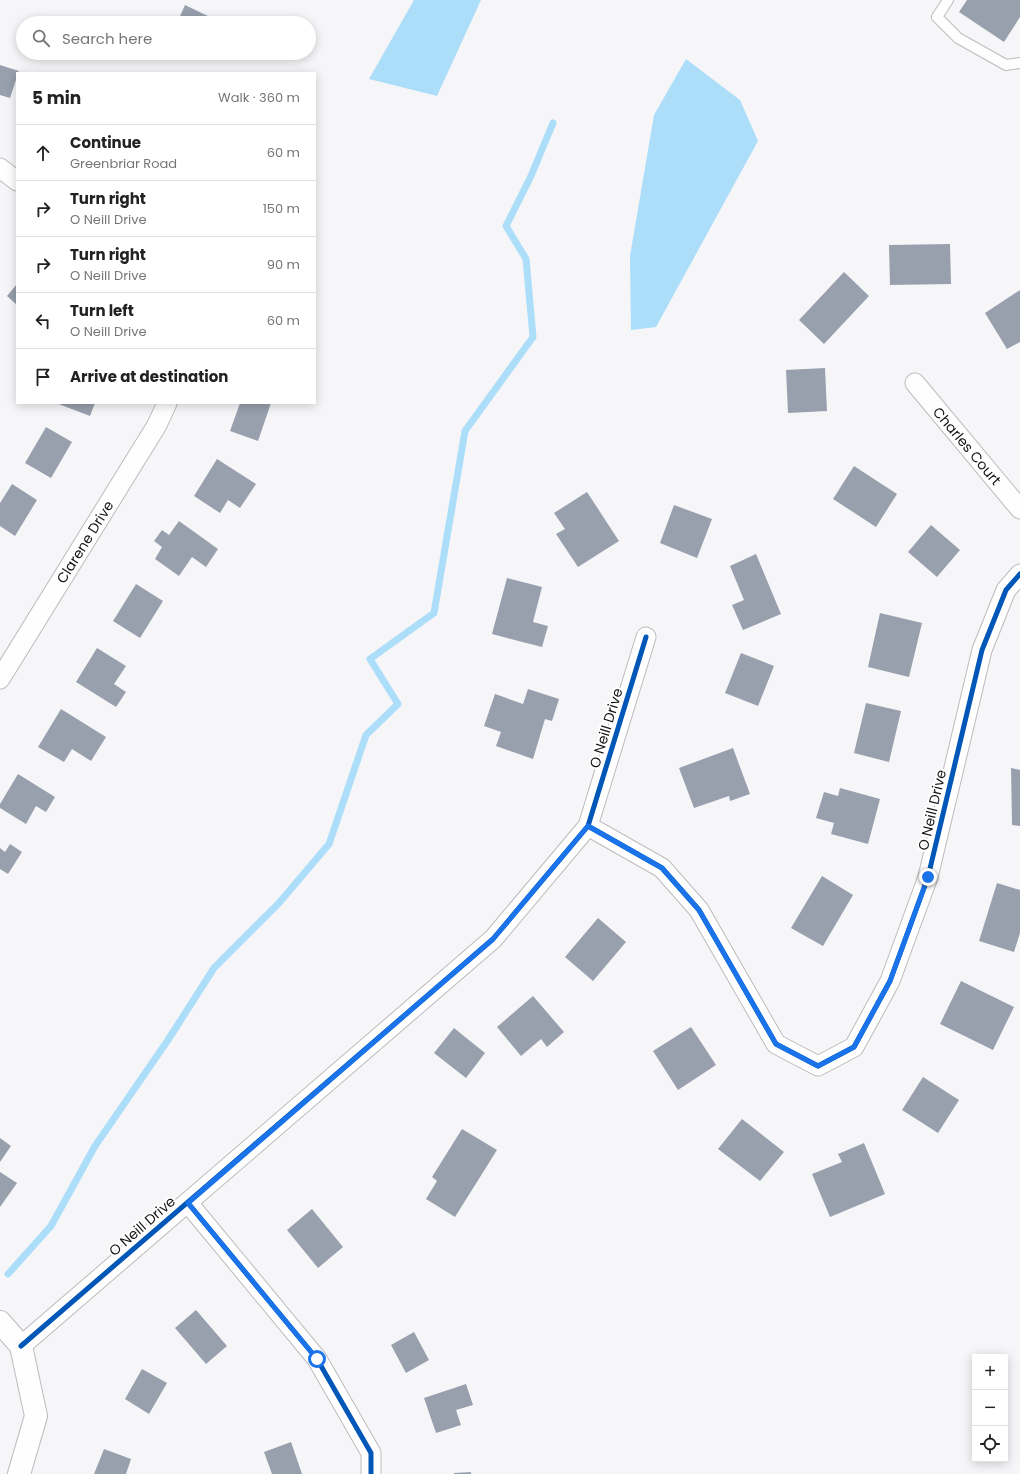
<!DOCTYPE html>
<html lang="en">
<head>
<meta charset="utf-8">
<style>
  :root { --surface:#fff; --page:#f2f2f2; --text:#222; --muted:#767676; --line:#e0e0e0 }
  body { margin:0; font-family:Poppins,sans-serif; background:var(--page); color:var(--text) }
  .controls { position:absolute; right:12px; bottom:12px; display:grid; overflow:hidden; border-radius:0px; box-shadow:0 2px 10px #0003 }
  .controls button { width:36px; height:36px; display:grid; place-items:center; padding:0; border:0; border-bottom:1px solid var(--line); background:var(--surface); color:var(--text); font:20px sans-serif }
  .stop { position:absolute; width:12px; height:12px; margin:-9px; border:3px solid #1a73e8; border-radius:50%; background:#fff }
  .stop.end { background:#1a73e8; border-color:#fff; box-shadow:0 1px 4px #0008 }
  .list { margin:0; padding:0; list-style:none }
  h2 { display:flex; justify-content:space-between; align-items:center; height:52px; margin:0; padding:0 16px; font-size:17px }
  h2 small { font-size:13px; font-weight:400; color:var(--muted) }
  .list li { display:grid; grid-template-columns:26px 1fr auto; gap:12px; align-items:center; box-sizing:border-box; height:56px; padding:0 16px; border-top:1px solid var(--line) }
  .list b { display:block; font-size:15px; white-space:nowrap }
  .list p { margin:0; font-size:13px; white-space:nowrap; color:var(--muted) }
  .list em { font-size:13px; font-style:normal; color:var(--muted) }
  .icon { flex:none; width:22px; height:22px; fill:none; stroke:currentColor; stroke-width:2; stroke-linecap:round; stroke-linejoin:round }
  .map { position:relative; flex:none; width:1020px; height:1474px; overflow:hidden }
  .search { position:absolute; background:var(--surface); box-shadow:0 2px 10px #0003; left:16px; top:16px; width:300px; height:44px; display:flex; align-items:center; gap:10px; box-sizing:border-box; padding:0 14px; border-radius:22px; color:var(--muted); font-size:15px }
  .panel { position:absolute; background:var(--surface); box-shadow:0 2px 10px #0003; left:16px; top:72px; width:300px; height:332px; border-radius:0px }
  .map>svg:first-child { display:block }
  .water { fill:#acdef9 }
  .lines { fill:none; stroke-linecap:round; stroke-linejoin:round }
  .stream { stroke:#acdef9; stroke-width:7 }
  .building { fill:#98a0ad }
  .service-casing { stroke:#bcbcbe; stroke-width:12 }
  .minor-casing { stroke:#bcbcbe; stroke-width:21 }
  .tertiary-casing { stroke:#bcbcbe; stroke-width:24 }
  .service { stroke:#fefefe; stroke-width:10 }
  .minor { stroke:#fefefe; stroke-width:19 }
  .tertiary { stroke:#fefefe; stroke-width:22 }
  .cycleway-casing { stroke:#fff; stroke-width:8 }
  .cycleway { stroke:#0057b8; stroke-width:5 }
  .route { stroke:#1a73e8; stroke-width:5 }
  .labels { text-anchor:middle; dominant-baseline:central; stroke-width:4; stroke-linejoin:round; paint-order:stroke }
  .street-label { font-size:14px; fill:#151516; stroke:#fff }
</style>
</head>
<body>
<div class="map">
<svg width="1020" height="1474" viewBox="0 0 1020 1474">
  <rect width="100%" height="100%" fill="#f6f6f9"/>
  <!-- water -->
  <path class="water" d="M 414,0 L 481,0 L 437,96 L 369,79 Z
    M 686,59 L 740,100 L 758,141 L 656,327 L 631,330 L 630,256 L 654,115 Z"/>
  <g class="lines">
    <!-- stream -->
    <path class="stream" d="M 8,1274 L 51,1226 L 95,1146 L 168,1040 L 214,968 L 279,903 L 329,844 L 366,735 L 398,704 L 370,659 L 434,613 L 465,431 L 533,337 L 526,259 L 506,226 L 531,176 L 553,123"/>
  </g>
  <!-- building -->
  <path class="building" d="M 967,0 L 1020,0 L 1020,17 L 1004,42 L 959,12 Z
    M 185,5 L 210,17 L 207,23 L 177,23 Z
    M 0,65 L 19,71 L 17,73 L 17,77 L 10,98 L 0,95 Z
    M 950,244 L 951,284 L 890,285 L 889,245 Z
    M 844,272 L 869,296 L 824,344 L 799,320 Z
    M 17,284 L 17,305 L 7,296 Z
    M 1020,290 L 1020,342 L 1007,349 L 985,313 Z
    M 825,368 L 827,411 L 788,413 L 786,370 Z
    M 56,403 L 95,403 L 90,416 Z
    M 240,403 L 271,403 L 258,441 L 230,431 Z
    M 46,427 L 72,442 L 51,478 L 25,463 Z
    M 217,459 L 256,484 L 240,508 L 228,500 L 220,513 L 194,496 Z
    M 854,466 L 897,494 L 876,527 L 833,499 Z
    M 12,484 L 37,500 L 15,536 L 0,526 L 0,503 Z
    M 587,492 L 619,541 L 578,567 L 556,534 L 565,529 L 554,513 Z
    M 674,505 L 712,519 L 697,558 L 660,543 Z
    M 179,521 L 218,549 L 206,567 L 192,557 L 179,576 L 155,559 L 162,547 L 154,541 L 162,530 L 169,535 Z
    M 931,525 L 960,550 L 937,577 L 908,552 Z
    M 756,554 L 781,614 L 743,630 L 732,605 L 744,600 L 730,566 Z
    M 507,578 L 542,587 L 533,622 L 548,626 L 542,647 L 492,634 Z
    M 136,584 L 163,601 L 140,638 L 113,621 Z
    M 880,613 L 922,623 L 909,677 L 868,667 Z
    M 97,648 L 126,666 L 114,684 L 126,692 L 116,707 L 76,682 Z
    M 741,653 L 774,666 L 758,706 L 725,693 Z
    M 528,689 L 559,699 L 552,721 L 545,719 L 533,759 L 496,746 L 501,732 L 484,726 L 495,694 L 523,704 Z
    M 866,703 L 901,711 L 889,762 L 854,753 Z
    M 61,709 L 106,737 L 91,761 L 72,749 L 64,762 L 38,747 Z
    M 733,748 L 750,794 L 730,801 L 729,796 L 694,808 L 679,768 Z
    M 1011,768 L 1020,770 L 1020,826 L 1012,825 Z
    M 18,774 L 55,797 L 46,812 L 36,806 L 26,824 L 0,808 L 0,804 Z
    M 840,788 L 880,799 L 868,844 L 831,834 L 834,823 L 816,818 L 824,792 L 838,796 Z
    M 10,844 L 22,852 L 8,874 L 0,869 L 0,848 L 5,852 Z
    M 822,876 L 853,895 L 823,946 L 791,928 Z
    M 997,883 L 1020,890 L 1020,933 L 1014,952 L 979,941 Z
    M 598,918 L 626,942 L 593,981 L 565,957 Z
    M 961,981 L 1014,1007 L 993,1050 L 940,1024 Z
    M 533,996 L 564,1032 L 547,1047 L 541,1039 L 521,1056 L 497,1027 Z
    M 691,1027 L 716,1065 L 678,1090 L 653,1051 Z
    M 454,1028 L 485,1053 L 466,1078 L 434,1053 Z
    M 923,1077 L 959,1100 L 938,1133 L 902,1110 Z
    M 742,1119 L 784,1152 L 760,1181 L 718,1149 Z
    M 462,1129 L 497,1150 L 455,1217 L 426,1199 L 437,1181 L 432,1177 Z
    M 0,1138 L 11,1146 L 0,1162 Z
    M 864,1143 L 885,1194 L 830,1217 L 812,1174 L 842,1162 L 838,1154 Z
    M 0,1172 L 17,1183 L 0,1207 Z
    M 312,1209 L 343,1247 L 318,1268 L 287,1230 Z
    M 196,1310 L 227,1346 L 206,1364 L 175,1328 Z
    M 414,1332 L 429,1360 L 406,1373 L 391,1345 Z
    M 142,1369 L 167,1383 L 149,1414 L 125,1399 Z
    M 466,1384 L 473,1405 L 456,1410 L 461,1425 L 436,1433 L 424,1398 Z
    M 291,1442 L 302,1474 L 272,1474 L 264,1452 Z
    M 104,1449 L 131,1459 L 126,1474 L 94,1474 Z
    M 471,1472 L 471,1474 L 454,1474 L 454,1473 Z"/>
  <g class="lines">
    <!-- service casing -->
    <g class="service-casing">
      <path id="service" d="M 948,0 L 937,17 L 958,38 L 1006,65 L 1020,63"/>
    </g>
    <!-- minor casing -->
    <g class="minor-casing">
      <path id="minor" d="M 0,168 L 17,181
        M 915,383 L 1020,509
        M 0,679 L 157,425 L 167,403
        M 588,826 L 662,868 L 699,910 L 776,1044 L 818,1066 L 854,1047 L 890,981 L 928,877 L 982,650 L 1006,590 L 1020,574
        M 188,1203 L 317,1359 L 371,1453 L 371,1474
        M 21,1346 L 493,939 L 588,826 L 646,637"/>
    </g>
    <!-- tertiary casing -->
    <g class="tertiary-casing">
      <path id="tertiary" d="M 0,1322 L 21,1346 L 36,1416 L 19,1474"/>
    </g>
    <!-- service -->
    <use href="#service" class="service"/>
    <!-- minor -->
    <use href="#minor" class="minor"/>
    <!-- tertiary -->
    <use href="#tertiary" class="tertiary"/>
    <!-- cycleway casing -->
    <g class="cycleway-casing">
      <path id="cycleway" d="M 588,826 L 662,868 L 699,910 L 776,1044 L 818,1066 L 854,1047 L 890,981 L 928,877 L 982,650 L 1006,590 L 1020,574
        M 188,1203 L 317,1359 L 371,1453 L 371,1474
        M 21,1346 L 493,939 L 588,826 L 646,637"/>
    </g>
    <!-- cycleway -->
    <use href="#cycleway" class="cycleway"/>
  </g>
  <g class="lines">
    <!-- route -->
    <path class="route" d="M 317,1359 L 188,1203 L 493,939 L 588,826 L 662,868 L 699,910 L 776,1044 L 818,1066 L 854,1047 L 890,981 L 928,877"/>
  </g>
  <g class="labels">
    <!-- street labels -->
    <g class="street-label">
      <text transform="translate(967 446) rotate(50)">Charles Court</text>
      <text transform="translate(85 542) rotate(-58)">Clarene Drive</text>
      <text transform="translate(606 728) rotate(-73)">O Neill Drive</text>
      <text transform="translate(932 810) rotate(-77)">O Neill Drive</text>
      <text transform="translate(142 1226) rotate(-41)">O Neill Drive</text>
    </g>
  </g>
</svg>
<div class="controls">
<button>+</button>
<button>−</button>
<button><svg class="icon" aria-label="locate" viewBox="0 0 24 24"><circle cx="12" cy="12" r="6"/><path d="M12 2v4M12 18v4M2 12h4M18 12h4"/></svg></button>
</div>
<div class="stop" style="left:317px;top:1359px"></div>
<div class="stop end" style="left:928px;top:877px"></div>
<div class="search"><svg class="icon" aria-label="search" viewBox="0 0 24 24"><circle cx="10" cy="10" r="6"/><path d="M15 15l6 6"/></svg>Search here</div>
<section class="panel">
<h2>5 min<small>Walk · 360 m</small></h2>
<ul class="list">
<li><svg class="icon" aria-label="ahead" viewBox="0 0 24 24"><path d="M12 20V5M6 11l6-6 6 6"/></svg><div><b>Continue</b><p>Greenbriar Road</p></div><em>60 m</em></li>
<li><svg class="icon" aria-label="right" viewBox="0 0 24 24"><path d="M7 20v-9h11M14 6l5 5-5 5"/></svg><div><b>Turn right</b><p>O Neill Drive</p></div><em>150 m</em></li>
<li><svg class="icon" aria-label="right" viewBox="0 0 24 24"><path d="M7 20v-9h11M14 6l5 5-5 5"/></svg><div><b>Turn right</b><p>O Neill Drive</p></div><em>90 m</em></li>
<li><svg class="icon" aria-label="left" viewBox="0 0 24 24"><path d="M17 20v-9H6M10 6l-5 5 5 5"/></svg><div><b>Turn left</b><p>O Neill Drive</p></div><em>60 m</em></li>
<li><svg class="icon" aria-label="arrive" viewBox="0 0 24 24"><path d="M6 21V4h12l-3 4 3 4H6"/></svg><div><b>Arrive at destination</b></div></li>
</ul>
</section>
</div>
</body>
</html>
